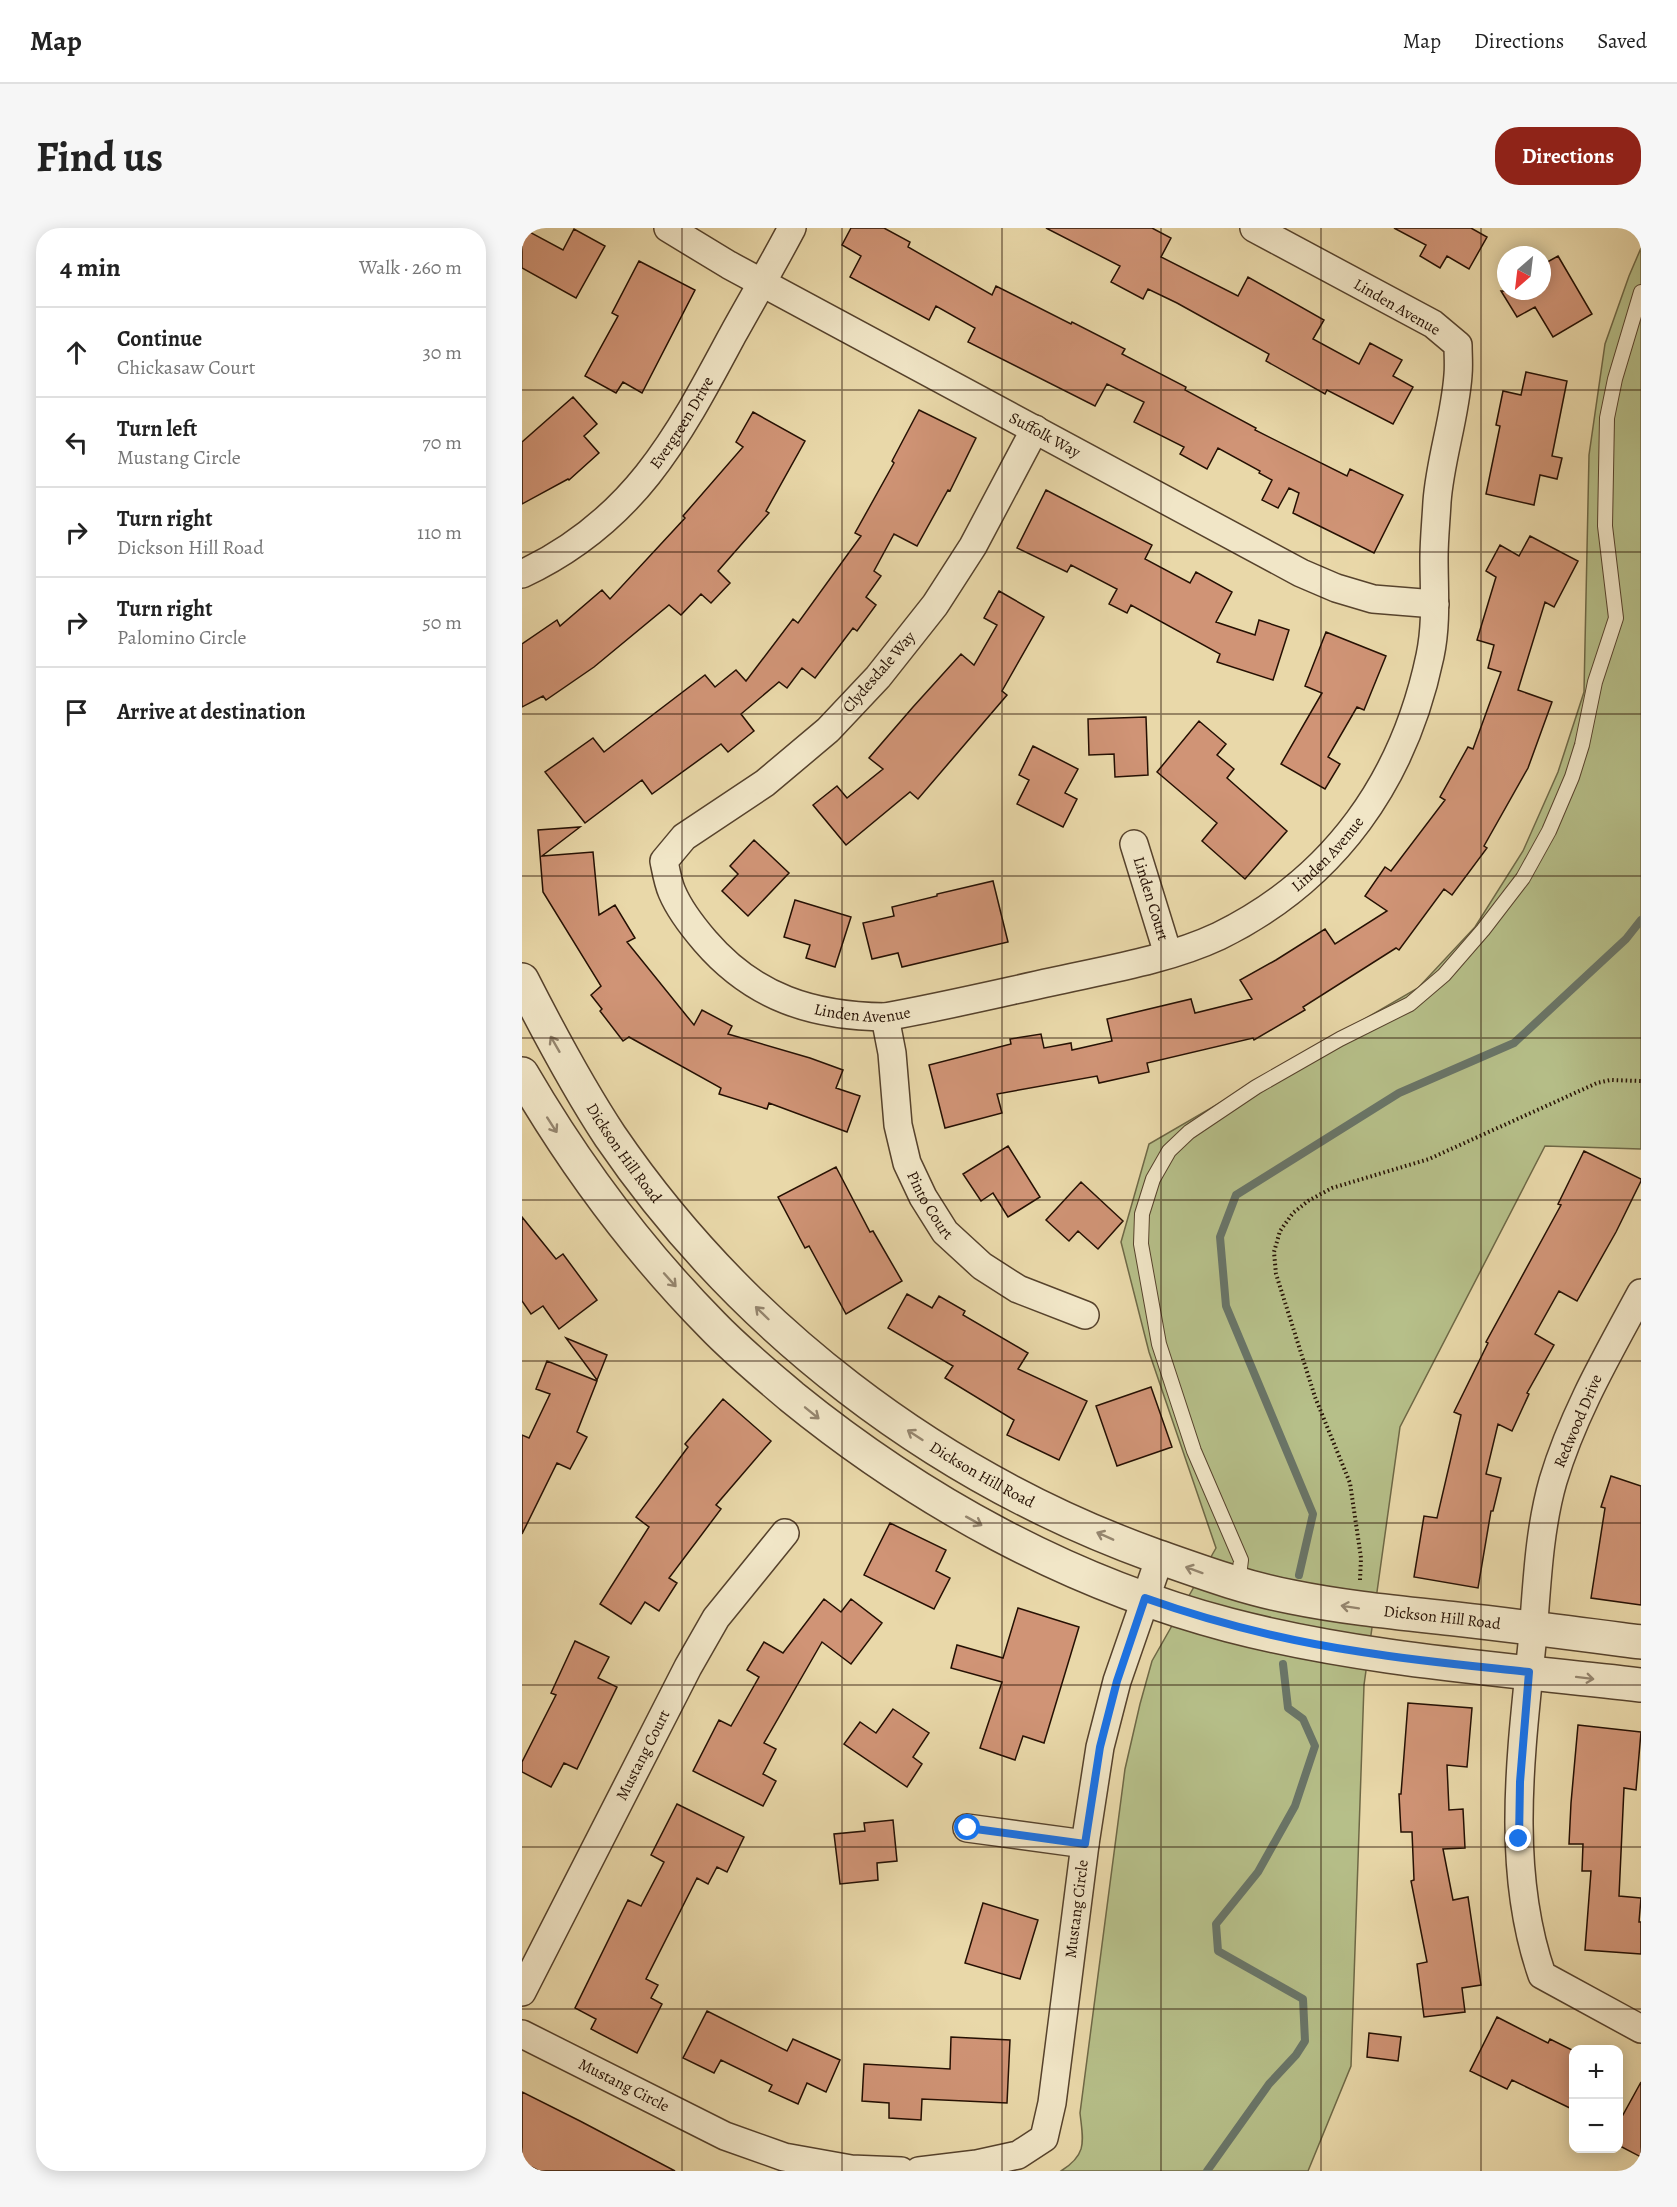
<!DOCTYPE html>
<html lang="en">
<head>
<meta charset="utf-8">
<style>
  :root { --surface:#fff; --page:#f6f6f6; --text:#222; --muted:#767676; --line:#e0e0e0; --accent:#8f2418 }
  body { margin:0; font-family:Alegreya,serif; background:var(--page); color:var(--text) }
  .controls { position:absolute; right:18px; bottom:18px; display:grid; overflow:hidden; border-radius:12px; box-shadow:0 3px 15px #0003 }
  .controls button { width:54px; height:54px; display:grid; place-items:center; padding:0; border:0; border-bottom:2px solid var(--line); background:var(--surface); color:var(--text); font:30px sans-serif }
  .compass { position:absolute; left:975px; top:18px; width:54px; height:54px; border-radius:50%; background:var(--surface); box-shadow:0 3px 15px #0003; rotate:208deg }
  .stop { position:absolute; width:18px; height:18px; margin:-14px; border:4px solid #1a73e8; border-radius:50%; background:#fff }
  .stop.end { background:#1a73e8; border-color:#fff; box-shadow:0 2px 6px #0008 }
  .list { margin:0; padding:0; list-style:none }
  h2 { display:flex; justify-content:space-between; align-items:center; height:78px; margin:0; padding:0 24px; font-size:26px }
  h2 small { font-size:20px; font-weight:400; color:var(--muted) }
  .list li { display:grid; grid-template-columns:39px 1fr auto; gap:18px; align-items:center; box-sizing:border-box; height:90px; padding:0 24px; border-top:2px solid var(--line) }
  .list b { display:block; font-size:22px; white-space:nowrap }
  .list p { margin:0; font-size:20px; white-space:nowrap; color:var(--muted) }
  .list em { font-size:20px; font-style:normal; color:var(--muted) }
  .icon { flex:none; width:33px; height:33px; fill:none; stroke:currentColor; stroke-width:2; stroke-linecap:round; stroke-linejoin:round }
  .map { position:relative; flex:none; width:1119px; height:1943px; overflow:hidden; border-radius:24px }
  header { display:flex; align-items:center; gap:36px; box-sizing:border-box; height:84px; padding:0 30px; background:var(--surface); border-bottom:2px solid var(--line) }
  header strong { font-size:28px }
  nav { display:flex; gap:33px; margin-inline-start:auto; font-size:21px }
  .intro { display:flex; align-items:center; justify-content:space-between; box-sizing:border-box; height:144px; padding:0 36px }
  h1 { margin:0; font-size:42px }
  .button { padding:15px 27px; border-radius:24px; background:var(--accent); color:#fff; font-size:21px; font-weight:700 }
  main { display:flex; gap:36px; padding:0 36px }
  aside { flex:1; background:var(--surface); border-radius:24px; box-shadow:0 3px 15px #0003 }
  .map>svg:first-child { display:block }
  .green { fill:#b6bf89; stroke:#6e6846; stroke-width:1.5 }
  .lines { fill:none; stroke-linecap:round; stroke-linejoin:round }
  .stream { stroke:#697568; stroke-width:8 }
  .building { fill:#d09476; stroke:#251003; stroke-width:1.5 }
  .service-casing { stroke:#56422c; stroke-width:16 }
  .minor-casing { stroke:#56422c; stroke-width:30 }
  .tertiary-casing { stroke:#56422c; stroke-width:36 }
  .path { stroke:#251003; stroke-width:4; stroke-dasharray:1.5 3; stroke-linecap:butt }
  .service { stroke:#f1e6c7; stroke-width:14 }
  .minor { stroke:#f1e6c7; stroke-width:27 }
  .tertiary { stroke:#f1e6c7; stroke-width:33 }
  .oneway { stroke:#95866f }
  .route { stroke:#1a73e8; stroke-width:8 }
  .grid { fill:none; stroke:#251003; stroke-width:1.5; stroke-opacity:0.55 }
  .labels { text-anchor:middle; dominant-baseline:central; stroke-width:5; stroke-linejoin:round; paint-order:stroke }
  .street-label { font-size:16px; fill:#251003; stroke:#f1e6c7 }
</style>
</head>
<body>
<header>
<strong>Map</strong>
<nav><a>Map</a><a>Directions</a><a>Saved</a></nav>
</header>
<div class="intro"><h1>Find us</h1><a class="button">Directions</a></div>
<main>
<aside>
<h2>4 min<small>Walk · 260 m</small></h2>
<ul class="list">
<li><svg class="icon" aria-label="ahead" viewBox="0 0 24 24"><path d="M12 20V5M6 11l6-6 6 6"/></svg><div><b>Continue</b><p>Chickasaw Court</p></div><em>30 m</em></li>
<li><svg class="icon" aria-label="left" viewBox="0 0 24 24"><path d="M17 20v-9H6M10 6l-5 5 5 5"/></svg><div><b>Turn left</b><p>Mustang Circle</p></div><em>70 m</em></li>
<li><svg class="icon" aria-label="right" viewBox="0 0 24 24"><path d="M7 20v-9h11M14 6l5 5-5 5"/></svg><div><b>Turn right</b><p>Dickson Hill Road</p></div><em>110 m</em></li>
<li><svg class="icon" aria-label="right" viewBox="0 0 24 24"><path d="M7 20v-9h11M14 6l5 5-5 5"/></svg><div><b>Turn right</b><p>Palomino Circle</p></div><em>50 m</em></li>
<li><svg class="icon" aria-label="arrive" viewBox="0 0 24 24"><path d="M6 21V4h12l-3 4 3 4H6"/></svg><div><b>Arrive at destination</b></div></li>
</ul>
</aside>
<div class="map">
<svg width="1119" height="1943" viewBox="0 0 1119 1943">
  <rect width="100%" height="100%" fill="#e9d8a9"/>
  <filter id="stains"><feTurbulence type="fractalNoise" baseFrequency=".00333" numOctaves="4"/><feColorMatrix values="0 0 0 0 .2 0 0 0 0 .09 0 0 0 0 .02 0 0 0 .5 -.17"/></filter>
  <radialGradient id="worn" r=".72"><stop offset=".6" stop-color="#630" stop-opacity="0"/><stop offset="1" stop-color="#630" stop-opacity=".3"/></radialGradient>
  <!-- green -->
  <path class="green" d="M 1119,20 L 1119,921 L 1023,918 L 878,1199 L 842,1457 L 829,1838 L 786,1943 L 539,1943 C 566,1926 561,1913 558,1885 L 603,1541 L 618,1476 L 630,1433 L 694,1320 L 627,1124 L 599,1014 L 627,916 L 896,760 L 953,699 L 1001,623 L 1036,544 L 1062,464 L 1067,227 L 1083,116 L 1107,48 Z"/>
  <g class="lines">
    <!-- stream -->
    <path class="stream" d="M 777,1347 L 791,1286 L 704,1078 L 698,1009 L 714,967 L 877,865 L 992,815 L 1104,711 L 1119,692
      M 685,1943 L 747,1856 L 774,1827 L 783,1813 L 781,1771 L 696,1723 L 694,1696 L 736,1644 L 773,1578 L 793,1518 L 781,1491 L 766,1480 L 761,1436"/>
  </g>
  <!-- building -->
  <path class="building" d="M 0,0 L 41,22 L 52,1 L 83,18 L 54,70 L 0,40 Z
    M 329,0 L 362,0 L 388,14 L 386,19 L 470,67 L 474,58 L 549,96 L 550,94 L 603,121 L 600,126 L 664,159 L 663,162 L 734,200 L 733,202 L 825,248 L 828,241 L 881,267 L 852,325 L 771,285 L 777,265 L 767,260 L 756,280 L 740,272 L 750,252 L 737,245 L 738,243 L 696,220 L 685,241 L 658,226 L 662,219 L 612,194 L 622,174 L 585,156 L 573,178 L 446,114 L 453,100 L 414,78 L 407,92 L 328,49 L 339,28 L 320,17 Z
    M 524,0 L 630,0 L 649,10 L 639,29 L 716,68 L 726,49 L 802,92 L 791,111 L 837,136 L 848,115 L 880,132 L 871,148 L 891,159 L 871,196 L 805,162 L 803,166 L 744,133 L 747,126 L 655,75 L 626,61 L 621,71 L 589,54 L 598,38 Z
    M 872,0 L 949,0 L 965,9 L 947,41 L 925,28 L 918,40 L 898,28 L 904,17 Z
    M 1036,28 L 1070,86 L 1031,109 L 1013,79 L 995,89 L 979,63 L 1020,63 L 1020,37 Z
    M 117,33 L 173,62 L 120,165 L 101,154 L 94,165 L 63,148 L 96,88 L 90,85 Z
    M 1004,144 L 1045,153 L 1030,228 L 1040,230 L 1035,251 L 1018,247 L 1012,277 L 964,266 L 978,198 L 974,197 L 981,163 L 999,167 Z
    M 51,169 L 75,196 L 62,208 L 77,225 L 47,252 L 46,251 L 0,276 L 0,214 Z
    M 397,182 L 454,210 L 428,263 L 426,262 L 395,318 L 372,306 L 352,343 L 359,348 L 344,369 L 354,377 L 335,403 L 331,400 L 293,450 L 280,440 L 265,460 L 257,454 L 219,486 L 232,503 L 206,524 L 199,516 L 130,566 L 120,552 L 63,595 L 23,544 L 71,510 L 82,524 L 183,447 L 193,459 L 214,442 L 224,453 L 271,391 L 276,395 L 339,308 L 333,305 L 372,235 L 370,233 Z
    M 231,184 L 283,213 L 244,283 L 247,285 L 196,343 L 208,355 L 189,375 L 179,366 L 159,387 L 147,377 L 72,439 L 24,472 L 21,468 L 0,479 L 0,416 L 35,392 L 38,398 L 80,362 L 88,371 L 163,290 L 161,288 L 221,219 L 214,214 Z
    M 524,262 L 630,317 L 623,331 L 668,355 L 674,344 L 710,364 L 694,394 L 733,407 L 737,392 L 767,402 L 751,452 L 695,434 L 698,426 L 609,377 L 605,385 L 587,376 L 595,361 L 549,337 L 545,344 L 495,320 Z
    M 1008,308 L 1056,333 L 1032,379 L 1023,374 L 996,462 L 1030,474 L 1006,540 L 962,618 L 965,620 L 930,667 L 922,661 L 877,722 L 874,720 L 781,779 L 783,782 L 732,812 L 731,810 L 625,835 L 627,844 L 577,855 L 575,848 L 475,866 L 480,885 L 423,900 L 407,837 L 489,816 L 488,811 L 519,806 L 522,820 L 549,815 L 550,822 L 590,813 L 585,791 L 669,771 L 673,785 L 730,771 L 718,752 L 754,732 L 803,701 L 813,716 L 865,683 L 843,668 L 863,639 L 869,643 L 923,572 L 918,569 L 946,519 L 951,521 L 979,444 L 966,440 L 972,417 L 955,412 L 974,349 L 964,343 L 978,317 L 997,328 Z
    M 477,363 L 522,389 L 480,463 L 485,467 L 396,571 L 388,564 L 324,617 L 291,577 L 315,558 L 325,570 L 361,541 L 347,530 L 391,479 L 439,426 L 452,437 L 475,397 L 462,390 Z
    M 804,404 L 864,428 L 842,482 L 835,479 L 806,529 L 818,536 L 803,561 L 759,536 L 800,465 L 783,458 Z
    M 624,489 L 626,547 L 593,549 L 592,526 L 567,527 L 566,491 Z
    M 677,493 L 704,516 L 695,527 L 712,541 L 705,550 L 765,603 L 723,651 L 680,613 L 695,595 L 635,544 Z
    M 511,518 L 556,541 L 543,565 L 555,571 L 541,599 L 495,576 L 507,552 L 497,547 Z
    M 58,599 L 20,628 L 71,624 L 77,687 L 93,677 L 113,710 L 105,714 L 172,797 L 180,782 L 210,798 L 206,806 L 288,830 L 321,842 L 314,860 L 338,868 L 325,904 L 247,875 L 245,881 L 197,866 L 199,860 L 107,809 L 101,813 L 78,783 L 80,781 L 69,767 L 79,758 L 21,664 L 16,602 Z
    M 232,612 L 267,645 L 226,688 L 200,663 L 216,646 L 208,638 Z
    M 471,653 L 486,714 L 380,739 L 376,725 L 350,731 L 341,695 L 372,688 L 370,679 L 415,668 L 415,666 Z
    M 273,672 L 329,689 L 313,739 L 284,730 L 288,717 L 262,709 Z
    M 486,918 L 518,969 L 486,989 L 471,965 L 459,973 L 441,946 Z
    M 1062,923 L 1119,951 L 1119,953 L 1094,1004 L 1055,1073 L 1037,1063 L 1013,1106 L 1032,1117 L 1005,1165 L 1007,1166 L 990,1203 L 976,1196 L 964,1246 L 979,1250 L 971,1283 L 969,1283 L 956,1360 L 892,1349 L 902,1288 L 915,1290 L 939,1187 L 932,1184 L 966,1115 L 964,1114 L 1039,977 L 1036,976 Z
    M 314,939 L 348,1004 L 351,1003 L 380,1053 L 324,1086 L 287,1018 L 283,1020 L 256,969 Z
    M 559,954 L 601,993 L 576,1021 L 556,1003 L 547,1013 L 524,992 Z
    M 0,989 L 34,1031 L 41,1026 L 75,1072 L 37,1101 L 21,1078 L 9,1086 L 0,1073 Z
    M 385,1066 L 410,1080 L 417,1068 L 443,1083 L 441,1087 L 506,1125 L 496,1141 L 565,1173 L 537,1232 L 485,1207 L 492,1192 L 423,1150 L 431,1138 L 366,1100 Z
    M 44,1110 L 85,1127 L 75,1152 Z
    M 25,1133 L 75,1153 L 55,1204 L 65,1209 L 48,1241 L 35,1235 L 0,1306 L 0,1207 L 7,1210 L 28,1166 L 14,1161 Z
    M 629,1159 L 650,1219 L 595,1238 L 574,1178 Z
    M 201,1171 L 249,1213 L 194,1277 L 199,1281 L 147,1350 L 155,1355 L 137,1383 L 123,1374 L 109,1396 L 78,1376 L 127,1299 L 114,1289 L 166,1219 L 163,1216 Z
    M 1089,1248 L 1119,1258 L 1119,1377 L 1069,1370 L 1083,1280 L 1079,1279 Z
    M 368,1295 L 424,1322 L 414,1343 L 428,1350 L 412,1381 L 342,1347 Z
    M 302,1371 L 319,1384 L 329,1371 L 360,1395 L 329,1436 L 300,1414 L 242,1515 L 254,1521 L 241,1546 L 254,1553 L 241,1578 L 171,1543 L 197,1492 L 209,1498 L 237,1449 L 225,1442 L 242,1414 L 261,1425 Z
    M 496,1380 L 557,1399 L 522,1515 L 501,1508 L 493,1532 L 458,1520 L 480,1454 L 429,1440 L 435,1417 L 481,1430 Z
    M 53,1413 L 87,1429 L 76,1450 L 95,1459 L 55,1541 L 42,1535 L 29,1559 L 0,1544 L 0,1534 L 34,1467 L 29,1465 Z
    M 886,1475 L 950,1480 L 945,1539 L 925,1537 L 927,1582 L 941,1581 L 943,1620 L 921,1621 L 931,1672 L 946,1669 L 959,1757 L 940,1760 L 943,1784 L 902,1789 L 895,1736 L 905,1734 L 889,1653 L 892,1652 L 890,1604 L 879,1604 L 877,1566 L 879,1566 Z
    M 371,1481 L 407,1505 L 391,1529 L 400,1536 L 385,1559 L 322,1516 L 338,1494 L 354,1505 Z
    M 1056,1497 L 1119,1504 L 1114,1562 L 1102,1560 L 1097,1668 L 1119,1670 L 1117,1694 L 1119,1694 L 1119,1726 L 1063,1722 L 1069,1643 L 1060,1643 L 1061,1616 L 1047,1616 L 1049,1575 Z
    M 155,1576 L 222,1609 L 205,1644 L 195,1639 L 186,1656 L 175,1650 L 124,1751 L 136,1757 L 129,1770 L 140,1776 L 115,1825 L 69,1801 L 74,1791 L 53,1780 L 106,1672 L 119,1678 L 142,1634 L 129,1627 Z
    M 371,1592 L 375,1633 L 355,1635 L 356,1652 L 318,1656 L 312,1606 L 343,1603 L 342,1595 Z
    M 461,1675 L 516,1692 L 498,1751 L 443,1735 Z
    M 185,1783 L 265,1823 L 271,1811 L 318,1832 L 304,1864 L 285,1855 L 276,1876 L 247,1863 L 250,1857 L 199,1832 L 192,1845 L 161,1830 Z
    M 975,1789 L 1026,1815 L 1028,1811 L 1052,1823 L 1052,1882 L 990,1852 L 985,1861 L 948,1843 Z
    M 847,1805 L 879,1809 L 876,1833 L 845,1829 Z
    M 429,1809 L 488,1812 L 485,1875 L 400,1871 L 399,1892 L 367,1890 L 367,1875 L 340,1873 L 342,1836 L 428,1841 Z
    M 1119,1854 L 1119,1929 L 1096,1917 L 1096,1896 Z
    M 0,1864 L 58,1893 L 153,1943 L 17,1943 L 0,1934 Z"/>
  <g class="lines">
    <!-- service casing -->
    <g class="service-casing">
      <path id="service" d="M 716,1356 L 719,1332 L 672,1223 L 637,1116 L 619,1016 L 620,986 L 631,951 L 647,923 L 667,904 L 734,859 L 818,811 L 888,776 L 922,747 L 961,702 L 1001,650 L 1027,603 L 1050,549 L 1060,517 L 1073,454 L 1094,390 L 1083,298 L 1085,190 L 1093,151 L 1119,64"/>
    </g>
    <!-- minor casing -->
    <g class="minor-casing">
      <g id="minor">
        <path id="s1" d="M 146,0 L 207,37 L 779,345 L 814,360 L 851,371 L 913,376"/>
        <path id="s2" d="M 513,201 L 451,318 L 413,377 L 356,449 L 306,502 L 243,555 L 162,609 L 142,633 C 144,643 146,655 150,664 C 158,683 171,699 183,713 C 232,770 291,788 363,789 C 419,779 474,766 529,754 C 583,742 646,732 697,708 C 813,651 882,552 908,428 C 915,395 912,363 912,330 C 912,312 914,293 915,274 C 918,232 933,190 936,147 C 937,137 936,127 936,117 L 911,96 L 732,0"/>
        <path id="s3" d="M 0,346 C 111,294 155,211 210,108 C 230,72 251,36 270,0"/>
        <path id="s4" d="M 612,616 L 646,726"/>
        <path id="s5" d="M 363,789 L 370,825 L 376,897 L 385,935 L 401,969 L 423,1004 L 460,1038 L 496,1061 L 563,1087"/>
        <path d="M 1119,1065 C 1086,1126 1051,1186 1031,1253 C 1017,1302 1015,1356 1011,1406 C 1000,1518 982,1638 1020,1747 L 1119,1801"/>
        <path d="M 445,1600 L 563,1616"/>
        <path id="s6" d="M 0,1764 L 166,1439 L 194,1390 L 263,1305"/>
        <path id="s7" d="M 0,1806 L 203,1908 L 262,1929 L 329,1941 L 379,1943"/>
        <path id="s8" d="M 397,1943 L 455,1936 L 496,1927 L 522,1910 L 530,1875 L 563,1616 L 578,1519 L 595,1453 L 638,1329"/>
      </g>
    </g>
    <!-- tertiary casing -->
    <g class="tertiary-casing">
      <g id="tertiary">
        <path id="s9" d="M 0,752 C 27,805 55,858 88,908 C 219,1100 413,1248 631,1327 C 677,1343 722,1360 770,1369 C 824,1380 879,1385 934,1391 C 996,1398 1057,1406 1119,1414"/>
        <path d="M 0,846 C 53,937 116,1022 190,1097 C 215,1123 243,1146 270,1169 C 398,1273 547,1355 707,1397 C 841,1432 982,1441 1119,1457"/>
      </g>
    </g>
    <!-- path -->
    <path class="path" d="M 838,1352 L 839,1330 L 828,1255 L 793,1169 L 754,1046 L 752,1024 L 758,1003 L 771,985 L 786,973 L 810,960 L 907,931 L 1075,855 L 1088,852 L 1119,853"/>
    <!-- service -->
    <use href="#service" class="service"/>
    <!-- minor -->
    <use href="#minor" class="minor"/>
    <!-- tertiary -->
    <use href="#tertiary" class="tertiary"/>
  </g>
  <!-- one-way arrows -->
  <defs><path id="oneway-shaft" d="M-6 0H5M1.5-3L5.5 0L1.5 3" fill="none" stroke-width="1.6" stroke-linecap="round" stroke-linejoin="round" transform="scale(1.5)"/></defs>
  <g class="oneway">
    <use href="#oneway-shaft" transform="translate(33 816) rotate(-120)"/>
    <use href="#oneway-shaft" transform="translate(30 897) rotate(57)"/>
    <use href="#oneway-shaft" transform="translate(148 1052) rotate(48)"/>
    <use href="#oneway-shaft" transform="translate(240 1085) rotate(-136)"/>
    <use href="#oneway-shaft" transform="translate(290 1185) rotate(39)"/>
    <use href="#oneway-shaft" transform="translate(393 1207) rotate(-147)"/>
    <use href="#oneway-shaft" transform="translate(452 1293) rotate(29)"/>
    <use href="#oneway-shaft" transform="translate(583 1308) rotate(-156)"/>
    <use href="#oneway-shaft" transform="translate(672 1342) rotate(-160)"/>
    <use href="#oneway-shaft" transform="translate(828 1379) rotate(-171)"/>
    <use href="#oneway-shaft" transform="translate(1063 1450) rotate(7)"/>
  </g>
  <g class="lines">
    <!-- route -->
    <path class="route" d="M 446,1600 L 563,1616 L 578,1519 L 595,1453 L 623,1370 C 693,1395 766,1413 840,1424 C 895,1433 951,1438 1007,1444 L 998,1554 L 997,1611"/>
  </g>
  <!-- grid -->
  <path class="grid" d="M 160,0 L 160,1943M 320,0 L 320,1943M 480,0 L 480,1943M 639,0 L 639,1943M 799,0 L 799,1943M 959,0 L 959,1943M 0,162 L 1119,162M 0,324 L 1119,324M 0,486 L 1119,486M 0,648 L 1119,648M 0,810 L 1119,810M 0,972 L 1119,972M 0,1133 L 1119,1133M 0,1295 L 1119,1295M 0,1457 L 1119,1457M 0,1619 L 1119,1619M 0,1781 L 1119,1781"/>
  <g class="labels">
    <!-- street labels -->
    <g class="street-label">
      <text transform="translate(875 79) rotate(30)">Linden Avenue</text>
      <text stroke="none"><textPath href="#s3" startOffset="224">Evergreen Drive</textPath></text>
      <text stroke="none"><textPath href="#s1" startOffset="430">Suffolk Way</textPath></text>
      <text transform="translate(357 444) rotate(-49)">Clydesdale Way</text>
      <text stroke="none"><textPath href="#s2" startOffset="1353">Linden Avenue</textPath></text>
      <text stroke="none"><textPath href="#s4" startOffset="57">Linden Court</textPath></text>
      <text stroke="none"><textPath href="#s2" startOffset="849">Linden Avenue</textPath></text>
      <text stroke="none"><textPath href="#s9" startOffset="201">Dickson Hill Road</textPath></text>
      <text stroke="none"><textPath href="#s5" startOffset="196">Pinto Court</textPath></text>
      <text transform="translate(1056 1193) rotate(-67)">Redwood Drive</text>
      <text stroke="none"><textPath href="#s9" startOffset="687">Dickson Hill Road</textPath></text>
      <text stroke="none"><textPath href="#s9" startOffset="1173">Dickson Hill Road</textPath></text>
      <text stroke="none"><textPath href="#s6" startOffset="266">Mustang Court</textPath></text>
      <text stroke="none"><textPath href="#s8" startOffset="363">Mustang Circle</textPath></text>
      <text stroke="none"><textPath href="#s7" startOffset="114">Mustang Circle</textPath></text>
    </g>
  </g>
  <rect width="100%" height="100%" filter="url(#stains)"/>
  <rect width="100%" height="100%" fill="url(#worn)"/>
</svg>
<div class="controls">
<button>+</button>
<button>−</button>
</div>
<svg class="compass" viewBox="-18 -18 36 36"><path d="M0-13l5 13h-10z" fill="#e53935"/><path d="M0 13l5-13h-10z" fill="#767676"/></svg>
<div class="stop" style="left:446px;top:1600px"></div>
<div class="stop end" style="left:997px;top:1611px"></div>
</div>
</main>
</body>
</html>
